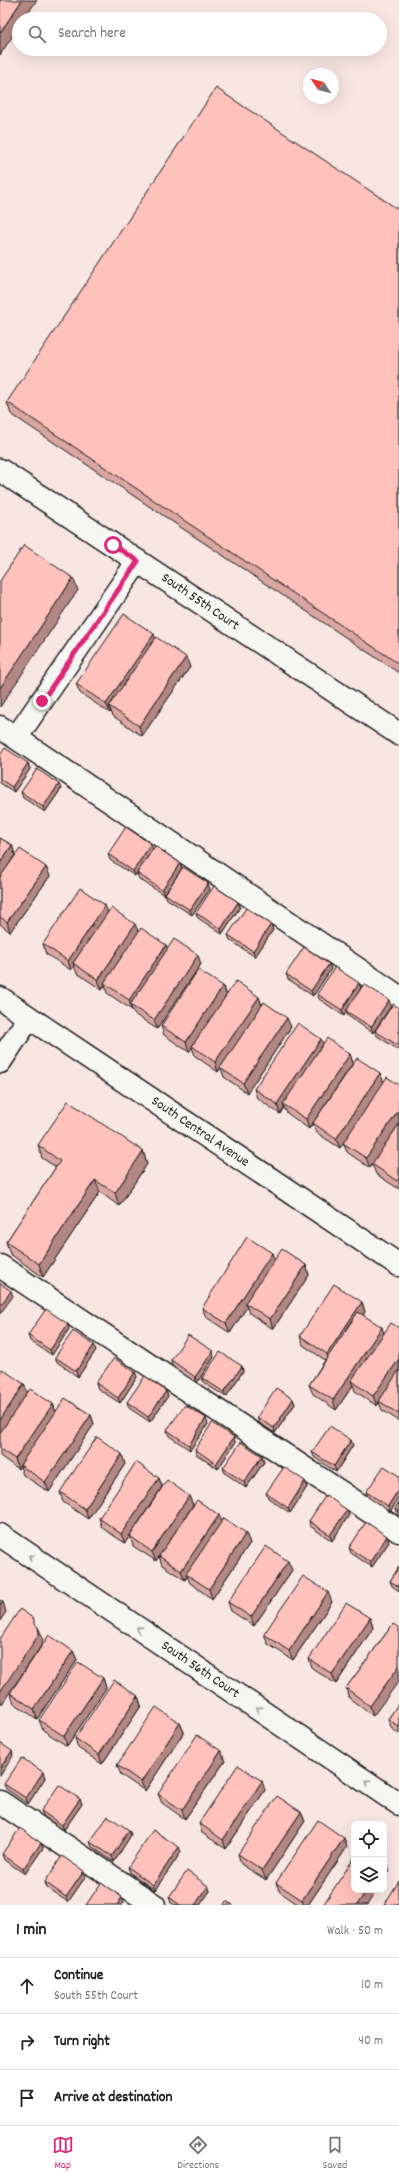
<!DOCTYPE html>
<html lang="en">
<head>
<meta charset="utf-8">
<style>
  :root { --surface:#fff; --page:#f2f2f2; --text:#222; --muted:#767676; --line:#e0e0e0; --accent:#db2777 }
  body { margin:0; font-family:Dekko,sans-serif; background:var(--page); color:var(--text) }
  .controls { position:absolute; right:12px; bottom:12px; display:grid; overflow:hidden; border-radius:8px; box-shadow:0 4px 16px #0002 }
  .controls button { width:36px; height:36px; display:grid; place-items:center; padding:0; border:0; border-bottom:1px solid var(--line); background:var(--surface); color:var(--text); font:20px sans-serif }
  .compass { position:absolute; left:303px; top:68px; width:36px; height:36px; border-radius:50%; background:var(--surface); box-shadow:0 4px 16px #0002; rotate:305deg }
  .stop { position:absolute; width:12px; height:12px; margin:-9px; border:3px solid #db2777; border-radius:50%; background:#fff }
  .stop.end { background:#db2777; border-color:#fff; box-shadow:0 1px 4px #0008 }
  .list { margin:0; padding:0; list-style:none }
  h2 { display:flex; justify-content:space-between; align-items:center; height:52px; margin:0; padding:0 16px; font-size:17px }
  h2 small { font-size:13px; font-weight:400; color:var(--muted) }
  .list li { display:grid; grid-template-columns:26px 1fr auto; gap:12px; align-items:center; box-sizing:border-box; height:56px; padding:0 16px; border-top:1px solid var(--line) }
  .list b { display:block; font-size:15px; white-space:nowrap }
  .list p { margin:0; font-size:13px; white-space:nowrap; color:var(--muted) }
  .list em { font-size:13px; font-style:normal; color:var(--muted) }
  .icon { flex:none; width:22px; height:22px; fill:none; stroke:currentColor; stroke-width:2; stroke-linecap:round; stroke-linejoin:round }
  .map { position:relative; flex:none; width:399px; height:1905px; overflow:hidden }
  .search { position:absolute; background:var(--surface); box-shadow:0 4px 16px #0002; left:12px; right:12px; top:12px; height:44px; display:flex; align-items:center; gap:10px; box-sizing:border-box; padding:0 14px; border-radius:22px; color:var(--muted); font-size:15px }
  .sheet { height:220px; background:var(--surface) }
  nav { display:flex; justify-content:space-around; align-items:center; box-sizing:border-box; height:56px; border-top:1px solid var(--line); background:var(--surface); font-size:11px; color:var(--muted) }
  nav a { display:grid; justify-items:center; gap:2px }
  nav .on { color:var(--accent) }
  .map>svg:first-child { display:block }
  .lines { fill:none; stroke-linecap:round; stroke-linejoin:round }
  .minor-casing { stroke:#1c1c1c; stroke-width:25 }
  .major-casing { stroke:#1c1c1c; stroke-width:25 }
  .minor { stroke:#f6f6f2; stroke-width:22 }
  .major { stroke:#f6f6f2; stroke-width:22 }
  .wall { fill:#daa6a2; stroke:#1c1c1c }
  .shaded-wall { fill:#b28784; stroke:#1c1c1c }
  .building { fill:#fec1bc; stroke:#1c1c1c }
  .oneway { stroke:#949492 }
  .route { stroke:#db2777; stroke-width:5 }
  .labels { text-anchor:middle; dominant-baseline:central; stroke-width:4; stroke-linejoin:round; paint-order:stroke }
  .street-label { font-size:14px; fill:#1c1c1c; stroke:#f6f6f2 }
</style>
</head>
<body>
<div class="map">
<svg width="399" height="1905" viewBox="0 0 399 1905">
  <rect width="100%" height="100%" fill="#f8e6e2"/>
  <filter id="ink" filterUnits="userSpaceOnUse"><feTurbulence type="fractalNoise" baseFrequency=".025" numOctaves="2"/><feDisplacementMap in="SourceGraphic" scale="8" xChannelSelector="R" yChannelSelector="G"/><feConvolveMatrix kernelMatrix="1 2 1 2 8 2 1 2 1" color-interpolation-filters="sRGB"/></filter>
  <g filter="url(#ink)">
    <g class="lines">
      <!-- minor casing -->
      <g class="minor-casing">
        <path id="minor" d="M 0,470 L 399,734
          M 0,727 L 399,997
          M 16,738 L 138,561
          M 0,1062 L 29,1018
          M 0,1266 L 399,1531
          M 0,1535 L 399,1804
          M 0,1802 L 154,1905"/>
      </g>
      <!-- major casing -->
      <g class="major-casing">
        <path id="major" d="M 0,998 L 399,1265"/>
      </g>
      <!-- minor -->
      <use href="#minor" class="minor"/>
      <!-- major -->
      <use href="#major" class="major"/>
    </g>
    <!-- wall -->
    <path class="wall" d="M 399,210 L 399,673 L 11,414 L 7,402 Z
      M 156,639 L 190,667 L 142,736 L 113,716 L 111,711 L 110,713 L 80,693 L 76,684 Z
      M 0,755 L 28,763 L 30,769 L 14,792 L 0,783 Z
      M 61,789 L 45,812 L 23,798 L 21,792 Z
      M 0,838 L 12,845 L 15,855 L 9,864 L 46,867 L 50,876 L 10,932 L 0,924 Z
      M 153,849 L 135,876 L 110,860 L 108,854 Z
      M 180,863 L 182,868 L 164,895 L 139,879 L 137,873 Z
      M 210,889 L 192,915 L 167,899 L 165,894 Z
      M 238,902 L 240,907 L 222,934 L 198,918 L 196,913 Z
      M 108,912 L 138,932 L 166,945 L 168,949 L 201,964 L 157,1029 L 134,1014 L 132,1010 L 107,993 L 105,985 L 102,990 L 77,973 L 74,966 L 71,970 L 46,954 L 43,944 Z
      M 271,924 L 273,930 L 255,957 L 230,940 L 228,935 Z
      M 329,964 L 331,969 L 313,996 L 288,979 L 286,974 Z
      M 223,986 L 227,995 L 259,997 L 262,1006 L 291,1027 L 247,1093 L 224,1077 L 221,1068 L 218,1072 L 195,1056 L 192,1047 L 189,1052 L 164,1035 L 161,1026 Z
      M 361,988 L 391,1006 L 373,1033 L 348,1016 L 346,1011 L 344,1016 L 319,999 L 317,994 Z
      M 399,1008 L 399,1050 L 377,1036 L 375,1031 Z
      M 323,1044 L 350,1054 L 353,1063 L 309,1129 L 287,1113 L 284,1107 L 280,1114 L 257,1098 L 254,1089 Z
      M 380,1073 L 384,1083 L 340,1148 L 317,1133 L 313,1123 Z
      M 399,1085 L 399,1189 L 376,1174 L 372,1164 L 382,1150 L 370,1168 L 347,1152 L 343,1143 Z
      M 38,1145 L 143,1151 L 147,1164 L 119,1206 L 100,1192 L 43,1277 L 10,1254 L 6,1242 L 56,1167 L 42,1158 Z
      M 272,1253 L 274,1260 L 306,1265 L 309,1275 L 273,1329 L 249,1313 L 247,1307 L 230,1333 L 206,1317 L 202,1308 Z
      M 362,1302 L 365,1312 L 363,1315 L 384,1334 L 399,1328 L 399,1421 L 382,1410 L 379,1402 L 377,1406 L 355,1391 L 353,1385 L 336,1410 L 313,1394 L 309,1385 L 325,1360 L 303,1345 L 300,1336 Z
      M 69,1329 L 52,1355 L 30,1341 L 28,1335 Z
      M 96,1350 L 78,1377 L 57,1362 L 55,1357 Z
      M 214,1357 L 197,1383 L 172,1366 L 171,1360 Z
      M 242,1366 L 243,1371 L 226,1397 L 204,1383 L 202,1378 Z
      M 0,1372 L 24,1384 L 27,1392 L 53,1404 L 56,1412 L 91,1415 L 94,1424 L 49,1492 L 23,1475 L 20,1466 L 18,1469 L 0,1456 Z
      M 135,1372 L 137,1377 L 120,1403 L 98,1389 L 96,1383 Z
      M 166,1391 L 168,1396 L 150,1422 L 129,1408 L 127,1402 Z
      M 293,1399 L 295,1404 L 275,1433 L 259,1423 L 257,1417 Z
      M 208,1424 L 190,1450 L 169,1436 L 167,1430 Z
      M 234,1437 L 235,1443 L 218,1469 L 196,1454 L 195,1449 Z
      M 353,1445 L 336,1472 L 314,1457 L 312,1452 Z
      M 262,1456 L 264,1462 L 246,1488 L 225,1473 L 223,1468 Z
      M 125,1464 L 88,1519 L 63,1502 L 60,1492 Z
      M 399,1476 L 399,1497 L 390,1512 L 368,1497 L 366,1492 Z
      M 159,1478 L 162,1487 L 125,1543 L 102,1528 L 99,1518 Z
      M 305,1481 L 307,1487 L 290,1513 L 268,1498 L 266,1493 Z
      M 189,1496 L 193,1505 L 221,1521 L 250,1543 L 212,1599 L 190,1583 L 187,1576 L 185,1580 L 162,1565 L 159,1556 L 156,1561 L 133,1546 L 130,1536 Z
      M 399,1502 L 399,1516 L 397,1514 L 395,1509 Z
      M 347,1510 L 349,1515 L 332,1541 L 310,1526 L 309,1521 Z
      M 387,1536 L 389,1542 L 372,1567 L 351,1553 L 349,1548 Z
      M 399,1567 L 399,1591 L 392,1586 L 390,1581 Z
      M 292,1570 L 254,1626 L 231,1611 L 228,1602 Z
      M 332,1602 L 293,1660 L 268,1644 L 264,1634 Z
      M 370,1618 L 373,1628 L 336,1684 L 312,1668 L 309,1659 Z
      M 393,1624 L 373,1716 L 349,1698 L 346,1688 Z
      M 73,1651 L 77,1660 L 37,1719 L 14,1703 L 10,1693 Z
      M 103,1678 L 106,1688 L 67,1746 L 43,1730 L 39,1720 Z
      M 138,1696 L 141,1706 L 102,1764 L 78,1748 L 75,1738 Z
      M 399,1703 L 399,1734 L 392,1729 L 388,1719 Z
      M 180,1723 L 184,1732 L 145,1791 L 121,1775 L 117,1765 Z
      M 225,1761 L 185,1819 L 162,1803 L 158,1794 Z
      M 43,1772 L 45,1778 L 28,1804 L 6,1789 L 4,1784 Z
      M 265,1790 L 226,1849 L 202,1833 L 199,1823 Z
      M 80,1799 L 82,1804 L 64,1830 L 43,1816 L 41,1811 Z
      M 305,1821 L 266,1880 L 241,1864 L 238,1854 Z
      M 129,1830 L 131,1835 L 114,1862 L 92,1847 L 90,1842 Z
      M 344,1838 L 347,1847 L 308,1905 L 299,1905 L 280,1892 L 276,1883 Z
      M 41,1843 L 43,1848 L 25,1874 L 4,1860 L 2,1854 Z
      M 181,1852 L 155,1890 L 130,1873 L 128,1867 Z
      M 86,1876 L 68,1902 L 47,1888 L 45,1882 Z
      M 208,1886 L 210,1891 L 200,1905 L 175,1905 L 171,1903 L 169,1897 Z"/>
    <!-- shaded-wall -->
    <path class="shaded-wall" d="M 22,0 L 37,0 L 24,19 L 19,19 L 19,26 L 0,55 L 0,33 Z
      M 73,578 L 78,590 L 0,707 L 0,688 Z
      M 154,634 L 157,644 L 109,706 L 111,711 L 110,713 L 106,704 Z
      M 186,657 L 190,667 L 142,736 L 139,726 Z
      M 28,763 L 30,769 L 14,792 L 12,787 Z
      M 59,784 L 61,789 L 45,812 L 43,807 Z
      M 151,844 L 153,849 L 135,876 L 133,871 Z
      M 12,845 L 15,855 L 0,878 L 0,863 Z
      M 180,863 L 182,868 L 164,895 L 162,890 Z
      M 46,867 L 50,876 L 10,932 L 7,922 Z
      M 208,883 L 210,889 L 192,915 L 190,910 Z
      M 238,902 L 240,907 L 222,934 L 221,929 Z
      M 105,905 L 109,915 L 73,963 L 74,966 L 71,970 L 68,961 Z
      M 135,924 L 139,933 L 104,983 L 105,985 L 102,990 L 98,980 Z
      M 271,924 L 273,930 L 255,957 L 253,951 Z
      M 166,945 L 170,954 L 130,1005 L 132,1010 L 129,1000 Z
      M 198,955 L 201,964 L 157,1029 L 154,1020 Z
      M 329,964 L 331,969 L 313,996 L 311,991 Z
      M 359,983 L 361,988 L 344,1016 L 342,1010 Z
      M 223,986 L 227,996 L 189,1052 L 186,1042 Z
      M 259,997 L 262,1006 L 218,1072 L 215,1062 Z
      M 389,1000 L 391,1006 L 373,1033 L 371,1027 Z
      M 287,1018 L 291,1027 L 247,1093 L 243,1083 Z
      M 321,1039 L 325,1048 L 283,1104 L 284,1107 L 280,1114 L 277,1104 Z
      M 350,1054 L 353,1063 L 309,1129 L 306,1119 Z
      M 380,1073 L 384,1083 L 340,1148 L 336,1139 Z
      M 399,1110 L 399,1124 L 370,1168 L 366,1158 Z
      M 143,1151 L 147,1164 L 119,1206 L 115,1193 Z
      M 95,1180 L 100,1192 L 43,1277 L 39,1264 Z
      M 272,1253 L 275,1262 L 245,1303 L 247,1307 L 230,1333 L 226,1323 Z
      M 306,1265 L 309,1275 L 273,1329 L 270,1319 Z
      M 11,1291 L 13,1296 L 0,1314 L 0,1306 Z
      M 362,1302 L 365,1312 L 330,1364 L 327,1354 Z
      M 68,1324 L 69,1329 L 52,1355 L 50,1350 Z
      M 382,1327 L 385,1337 L 351,1381 L 353,1385 L 336,1410 L 333,1400 Z
      M 94,1345 L 96,1350 L 78,1377 L 76,1371 Z
      M 213,1351 L 214,1357 L 197,1383 L 195,1377 Z
      M 399,1359 L 399,1373 L 379,1401 L 379,1402 L 377,1406 L 373,1396 Z
      M 242,1366 L 243,1371 L 226,1397 L 224,1392 Z
      M 135,1372 L 137,1377 L 120,1403 L 118,1398 Z
      M 24,1384 L 28,1394 L 0,1435 L 0,1420 Z
      M 166,1391 L 168,1396 L 150,1422 L 148,1417 Z
      M 293,1399 L 295,1404 L 275,1433 L 274,1428 Z
      M 53,1404 L 56,1413 L 20,1465 L 20,1466 L 18,1469 L 15,1459 Z
      M 91,1415 L 94,1424 L 49,1492 L 45,1482 Z
      M 206,1418 L 208,1424 L 190,1450 L 189,1445 Z
      M 234,1437 L 235,1443 L 218,1469 L 216,1464 Z
      M 351,1440 L 353,1445 L 336,1472 L 334,1466 Z
      M 122,1454 L 125,1464 L 88,1519 L 85,1509 Z
      M 262,1456 L 264,1462 L 246,1488 L 244,1482 Z
      M 159,1478 L 162,1487 L 125,1543 L 121,1534 Z
      M 305,1481 L 307,1487 L 290,1513 L 288,1508 Z
      M 399,1489 L 399,1497 L 390,1512 L 388,1506 Z
      M 189,1496 L 193,1505 L 156,1561 L 152,1552 Z
      M 347,1510 L 349,1515 L 332,1541 L 330,1535 Z
      M 219,1515 L 223,1525 L 186,1574 L 187,1576 L 185,1580 L 181,1571 Z
      M 246,1533 L 250,1543 L 212,1599 L 209,1589 Z
      M 387,1536 L 389,1542 L 372,1567 L 370,1562 Z
      M 288,1561 L 292,1570 L 254,1626 L 251,1617 Z
      M 328,1592 L 332,1602 L 293,1660 L 289,1651 Z
      M 3,1602 L 6,1612 L 0,1621 L 0,1606 Z
      M 370,1618 L 373,1628 L 336,1684 L 332,1674 Z
      M 38,1627 L 42,1636 L 43,1643 L 2,1704 L 0,1698 L 0,1692 Z
      M 73,1651 L 77,1660 L 37,1719 L 34,1709 Z
      M 399,1666 L 399,1681 L 373,1716 L 370,1706 Z
      M 103,1678 L 106,1688 L 67,1746 L 64,1736 Z
      M 138,1696 L 141,1706 L 102,1764 L 99,1755 Z
      M 180,1723 L 184,1732 L 145,1791 L 141,1782 Z
      M 12,1751 L 13,1756 L 0,1776 L 0,1768 Z
      M 221,1751 L 225,1761 L 185,1819 L 182,1810 Z
      M 43,1772 L 45,1778 L 28,1804 L 26,1798 Z
      M 262,1781 L 265,1790 L 226,1849 L 223,1840 Z
      M 80,1799 L 82,1804 L 64,1830 L 62,1825 Z
      M 301,1812 L 305,1821 L 266,1880 L 262,1870 Z
      M 129,1830 L 131,1835 L 114,1862 L 112,1856 Z
      M 344,1838 L 347,1847 L 308,1905 L 304,1905 L 302,1900 Z
      M 41,1843 L 43,1848 L 25,1874 L 23,1869 Z
      M 179,1847 L 181,1852 L 155,1890 L 153,1885 Z
      M 386,1861 L 390,1871 L 384,1879 L 384,1864 Z
      M 84,1871 L 86,1876 L 68,1902 L 66,1897 Z
      M 208,1886 L 210,1891 L 200,1905 L 195,1905 Z
      M 367,1890 L 377,1890 L 367,1905 L 357,1905 Z
      M 122,1897 L 124,1903 L 122,1905 L 117,1905 Z"/>
    <!-- building -->
    <path class="building" d="M 0,0 L 22,0 L 0,33 Z
      M 216,88 L 399,210 L 399,664 L 7,402 Z
      M 24,545 L 73,578 L 0,688 L 0,581 Z
      M 124,614 L 154,634 L 106,704 L 76,684 Z
      M 156,637 L 186,657 L 139,726 L 109,706 Z
      M 5,748 L 28,763 L 12,787 L 0,779 L 0,755 Z
      M 37,769 L 59,784 L 43,807 L 21,792 Z
      M 126,827 L 151,844 L 133,871 L 108,854 Z
      M 0,838 L 12,845 L 0,863 Z
      M 155,846 L 180,863 L 162,890 L 137,873 Z
      M 20,849 L 46,867 L 7,922 L 0,917 L 0,877 Z
      M 183,867 L 208,883 L 190,910 L 165,894 Z
      M 214,886 L 238,902 L 221,929 L 196,913 Z
      M 80,888 L 105,905 L 68,961 L 43,944 Z
      M 111,908 L 135,924 L 98,980 L 73,963 Z
      M 246,908 L 271,924 L 253,951 L 228,935 Z
      M 141,928 L 166,945 L 129,1000 L 104,983 Z
      M 174,939 L 198,955 L 154,1020 L 130,1005 Z
      M 304,947 L 329,964 L 311,991 L 286,974 Z
      M 335,967 L 359,983 L 342,1010 L 317,994 Z
      M 198,970 L 223,986 L 186,1042 L 161,1026 Z
      M 236,981 L 259,997 L 215,1062 L 192,1046 Z
      M 364,984 L 389,1000 L 371,1027 L 346,1011 Z
      M 264,1002 L 287,1018 L 243,1083 L 220,1068 Z
      M 393,1004 L 399,1008 L 399,1046 L 375,1031 Z
      M 298,1023 L 321,1039 L 277,1104 L 254,1089 Z
      M 327,1038 L 350,1054 L 306,1119 L 283,1104 Z
      M 357,1058 L 380,1073 L 336,1139 L 313,1123 Z
      M 387,1077 L 399,1085 L 399,1110 L 366,1158 L 343,1143 Z
      M 68,1101 L 143,1151 L 115,1193 L 95,1180 L 39,1264 L 6,1242 L 60,1161 L 38,1145 Z
      M 399,1124 L 399,1178 L 397,1181 L 372,1164 Z
      M 247,1237 L 272,1253 L 226,1323 L 202,1308 Z
      M 282,1249 L 306,1265 L 270,1319 L 245,1303 Z
      M 0,1283 L 11,1291 L 0,1306 Z
      M 334,1284 L 362,1302 L 327,1354 L 300,1336 Z
      M 46,1309 L 68,1324 L 50,1350 L 28,1335 Z
      M 358,1312 L 382,1327 L 333,1400 L 309,1385 Z
      M 391,1323 L 399,1328 L 399,1359 L 373,1396 L 351,1381 Z
      M 73,1331 L 94,1345 L 76,1371 L 55,1357 Z
      M 188,1335 L 213,1351 L 195,1377 L 171,1360 Z
      M 220,1352 L 242,1366 L 224,1392 L 202,1378 Z
      M 114,1358 L 135,1372 L 118,1398 L 96,1383 Z
      M 2,1369 L 24,1384 L 0,1420 L 0,1372 Z
      M 399,1370 L 399,1414 L 379,1401 Z
      M 145,1376 L 166,1391 L 148,1417 L 127,1402 Z
      M 276,1388 L 293,1399 L 274,1428 L 257,1417 Z
      M 30,1389 L 53,1404 L 15,1459 L 0,1449 L 0,1433 Z
      M 65,1398 L 91,1415 L 45,1482 L 20,1465 Z
      M 185,1405 L 206,1418 L 189,1445 L 167,1430 Z
      M 212,1423 L 234,1437 L 216,1464 L 195,1449 Z
      M 330,1426 L 351,1440 L 334,1466 L 312,1452 Z
      M 97,1437 L 122,1454 L 85,1509 L 60,1492 Z
      M 241,1442 L 262,1456 L 244,1482 L 223,1468 Z
      M 136,1462 L 159,1478 L 121,1534 L 99,1518 Z
      M 384,1466 L 399,1476 L 399,1489 L 388,1506 L 366,1492 Z
      M 284,1467 L 305,1481 L 288,1508 L 266,1493 Z
      M 167,1480 L 189,1496 L 152,1552 L 130,1536 Z
      M 326,1495 L 347,1510 L 330,1535 L 309,1521 Z
      M 197,1500 L 219,1515 L 181,1571 L 159,1556 Z
      M 399,1502 L 399,1512 L 395,1509 Z
      M 224,1518 L 246,1533 L 209,1589 L 186,1574 Z
      M 366,1522 L 387,1536 L 370,1562 L 349,1548 Z
      M 266,1546 L 288,1561 L 251,1617 L 228,1602 Z
      M 399,1567 L 399,1587 L 390,1581 Z
      M 303,1576 L 328,1592 L 289,1651 L 264,1634 Z
      M 0,1600 L 3,1602 L 0,1606 Z
      M 346,1603 L 370,1618 L 332,1674 L 309,1659 Z
      M 20,1609 L 34,1619 L 34,1624 L 38,1627 L 39,1634 L 0,1692 L 0,1639 Z
      M 393,1624 L 399,1628 L 399,1666 L 370,1706 L 346,1688 Z
      M 49,1635 L 73,1651 L 34,1709 L 10,1693 Z
      M 78,1662 L 103,1678 L 64,1736 L 39,1720 Z
      M 114,1680 L 138,1696 L 99,1755 L 75,1738 Z
      M 399,1703 L 399,1727 L 388,1719 Z
      M 156,1707 L 180,1723 L 141,1782 L 117,1765 Z
      M 197,1735 L 221,1751 L 182,1810 L 158,1794 Z
      M 0,1743 L 12,1751 L 0,1768 Z
      M 22,1758 L 43,1772 L 26,1798 L 4,1784 Z
      M 238,1765 L 262,1781 L 223,1840 L 199,1823 Z
      M 59,1785 L 80,1799 L 62,1825 L 41,1811 Z
      M 277,1796 L 301,1812 L 262,1870 L 238,1854 Z
      M 108,1816 L 129,1830 L 112,1856 L 90,1842 Z
      M 318,1820 L 344,1838 L 302,1900 L 276,1883 Z
      M 20,1828 L 41,1843 L 23,1869 L 2,1854 Z
      M 153,1830 L 179,1847 L 153,1885 L 128,1867 Z
      M 62,1856 L 84,1871 L 66,1897 L 45,1882 Z
      M 354,1858 L 354,1890 L 367,1890 L 357,1905 L 323,1905 Z
      M 187,1871 L 208,1886 L 195,1905 L 180,1905 L 169,1897 Z
      M 399,1881 L 399,1905 L 384,1905 Z
      M 101,1883 L 122,1897 L 117,1905 L 86,1905 Z
      M 226,1901 L 233,1905 L 224,1905 Z"/>
    <!-- one-way arrows -->
    <defs><path id="oneway-chevron" d="M-2-3.5L2.5 0L-2 3.5" fill="none" stroke-width="1.6" stroke-linecap="round" stroke-linejoin="round"/></defs>
    <g class="oneway">
      <use href="#oneway-chevron" transform="translate(31 1557) rotate(-146)"/>
      <use href="#oneway-chevron" transform="translate(139 1629) rotate(-146)"/>
      <use href="#oneway-chevron" transform="translate(259 1709) rotate(-146)"/>
      <use href="#oneway-chevron" transform="translate(367 1782) rotate(-146)"/>
    </g>
  </g>
  <g class="lines" filter="url(#ink)">
    <!-- route -->
    <path class="route" d="M 42,701 L 138,561 L 113,545"/>
  </g>
  <g class="labels">
    <!-- street labels -->
    <g class="street-label">
      <text transform="translate(200 602) rotate(34)">South 55th Court</text>
      <text transform="translate(200 1132) rotate(34)">South Central Avenue</text>
      <text transform="translate(200 1670) rotate(34)">South 56th Court</text>
    </g>
  </g>
</svg>
<div class="controls">
<button><svg class="icon" aria-label="locate" viewBox="0 0 24 24"><circle cx="12" cy="12" r="6"/><path d="M12 2v4M12 18v4M2 12h4M18 12h4"/></svg></button>
<button><svg class="icon" aria-label="layers" viewBox="0 0 24 24"><path d="M12 4l9 5-9 5-9-5zM3 14l9 5 9-5"/></svg></button>
</div>
<svg class="compass" viewBox="-18 -18 36 36"><path d="M0-13l5 13h-10z" fill="#e53935"/><path d="M0 13l5-13h-10z" fill="#767676"/></svg>
<div class="stop" style="left:113px;top:545px"></div>
<div class="stop end" style="left:42px;top:701px"></div>
<div class="search"><svg class="icon" aria-label="search" viewBox="0 0 24 24"><circle cx="10" cy="10" r="6"/><path d="M15 15l6 6"/></svg>Search here</div>
</div>
<section class="sheet">
<h2>1 min<small>Walk · 50 m</small></h2>
<ul class="list">
<li><svg class="icon" aria-label="ahead" viewBox="0 0 24 24"><path d="M12 20V5M6 11l6-6 6 6"/></svg><div><b>Continue</b><p>South 55th Court</p></div><em>10 m</em></li>
<li><svg class="icon" aria-label="right" viewBox="0 0 24 24"><path d="M7 20v-9h11M14 6l5 5-5 5"/></svg><div><b>Turn right</b></div><em>40 m</em></li>
<li><svg class="icon" aria-label="arrive" viewBox="0 0 24 24"><path d="M6 21V4h12l-3 4 3 4H6"/></svg><div><b>Arrive at destination</b></div></li>
</ul>
</section>
<nav>
<a class="on"><svg class="icon" aria-label="map" viewBox="0 0 24 24"><path d="M3 6l6-2 6 2 6-2v14l-6 2-6-2-6 2zM9 4v14M15 6v14"/></svg>Map</a>
<a><svg class="icon" aria-label="directions" viewBox="0 0 24 24"><path d="M12 3l9 9-9 9-9-9zM9 14v-3h6M13 9l2 2-2 2"/></svg>Directions</a>
<a><svg class="icon" aria-label="saved" viewBox="0 0 24 24"><path d="M7 4h10v16l-5-4-5 4z"/></svg>Saved</a>
</nav>
</body>
</html>
